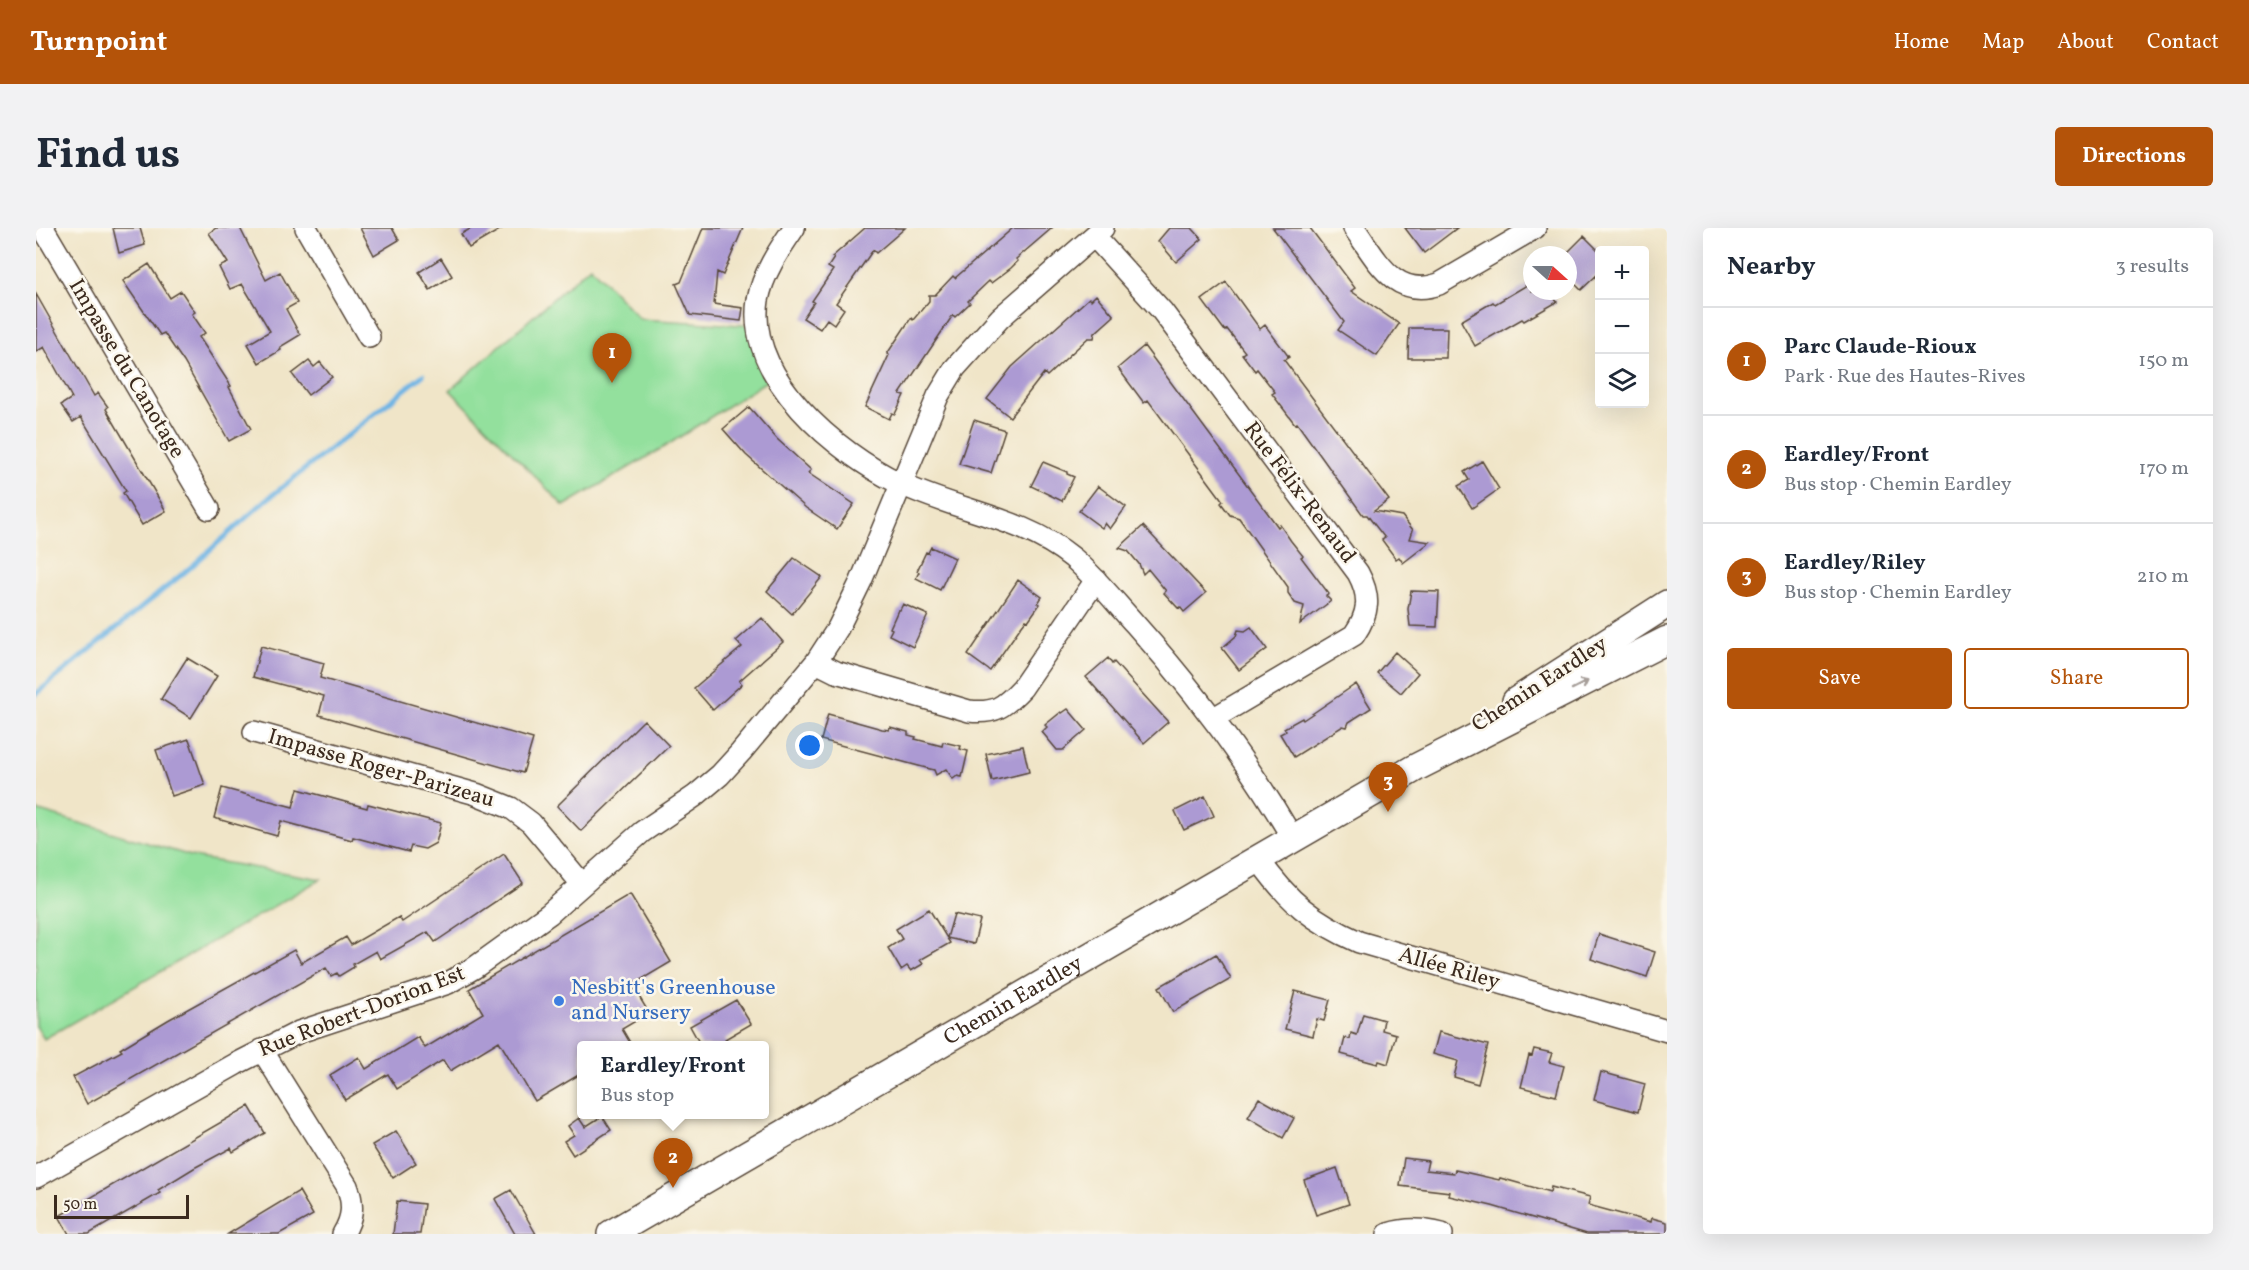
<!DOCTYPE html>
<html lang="en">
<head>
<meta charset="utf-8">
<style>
  :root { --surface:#fff; --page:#f2f2f3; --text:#1f2937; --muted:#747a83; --line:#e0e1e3; --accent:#b45309 }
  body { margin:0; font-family:Vollkorn,serif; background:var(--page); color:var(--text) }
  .controls { position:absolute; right:18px; top:18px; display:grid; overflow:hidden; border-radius:6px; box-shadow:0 6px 24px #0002 }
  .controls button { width:54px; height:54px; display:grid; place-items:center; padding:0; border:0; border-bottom:2px solid var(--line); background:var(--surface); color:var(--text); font:30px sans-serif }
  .compass { position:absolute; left:1487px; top:18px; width:54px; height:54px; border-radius:50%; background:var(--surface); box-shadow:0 6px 24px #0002; rotate:111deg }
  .scale { position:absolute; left:18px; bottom:15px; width:135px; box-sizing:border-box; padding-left:6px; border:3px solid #3b2a1e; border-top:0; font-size:16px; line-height:21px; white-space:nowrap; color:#3b2a1e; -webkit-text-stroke:4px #fbf7ec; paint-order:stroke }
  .you { position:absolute; left:774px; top:518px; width:21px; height:21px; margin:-15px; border:4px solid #fff; border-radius:50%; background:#1a73e8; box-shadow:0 0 0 9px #1a73e833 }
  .badge { display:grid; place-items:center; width:39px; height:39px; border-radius:50%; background:var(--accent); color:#fff; font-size:20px; font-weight:700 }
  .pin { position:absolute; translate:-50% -50px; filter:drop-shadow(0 2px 3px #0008) }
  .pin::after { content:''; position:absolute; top:32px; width:21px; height:18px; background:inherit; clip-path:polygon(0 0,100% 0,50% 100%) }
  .popup { position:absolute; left:541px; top:813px; width:192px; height:78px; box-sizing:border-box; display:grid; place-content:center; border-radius:6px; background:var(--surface); filter:drop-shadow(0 2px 4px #0005); font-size:20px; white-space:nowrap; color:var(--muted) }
  .popup b { font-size:22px; color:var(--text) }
  .popup::after { content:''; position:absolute; left:50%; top:100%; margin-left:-12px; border:12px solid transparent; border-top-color:var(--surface) }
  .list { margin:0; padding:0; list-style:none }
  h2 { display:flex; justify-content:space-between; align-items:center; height:78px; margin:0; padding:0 24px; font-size:26px }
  h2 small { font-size:20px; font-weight:400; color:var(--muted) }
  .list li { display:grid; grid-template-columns:39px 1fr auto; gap:18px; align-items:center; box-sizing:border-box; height:108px; padding:0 24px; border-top:2px solid var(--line) }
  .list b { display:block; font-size:22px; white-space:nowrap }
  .list p { margin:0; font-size:20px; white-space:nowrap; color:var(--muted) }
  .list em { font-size:20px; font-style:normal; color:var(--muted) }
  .actions { display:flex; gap:12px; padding:18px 24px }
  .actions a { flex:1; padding:14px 0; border:2px solid var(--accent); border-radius:6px; text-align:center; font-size:21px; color:var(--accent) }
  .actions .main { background:var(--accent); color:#fff }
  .icon { flex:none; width:33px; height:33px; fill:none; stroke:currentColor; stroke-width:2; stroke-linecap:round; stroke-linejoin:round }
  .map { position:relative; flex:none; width:1631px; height:1006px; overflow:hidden; border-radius:6px }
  header { display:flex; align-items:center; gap:36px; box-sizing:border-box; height:84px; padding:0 30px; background:var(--accent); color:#fff }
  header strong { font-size:28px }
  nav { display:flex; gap:33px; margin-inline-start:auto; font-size:21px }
  .intro { display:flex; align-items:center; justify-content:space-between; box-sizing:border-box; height:144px; padding:0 36px }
  h1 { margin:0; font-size:42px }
  .button { padding:15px 27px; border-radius:6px; background:var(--accent); color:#fff; font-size:21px; font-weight:700 }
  main { display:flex; gap:36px; padding:0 36px }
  aside { flex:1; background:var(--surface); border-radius:6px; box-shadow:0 6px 24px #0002 }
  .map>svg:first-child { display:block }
  .green { fill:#93e09d; stroke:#67855e; stroke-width:1.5 }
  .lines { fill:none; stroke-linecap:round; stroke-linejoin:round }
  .stream { stroke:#6db4e4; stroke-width:5 }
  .building { fill:#ac9ad3 }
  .minor-casing { stroke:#564638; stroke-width:24 }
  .major-casing { stroke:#564638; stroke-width:30 }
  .minor { stroke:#fff; stroke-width:21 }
  .major { stroke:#fff; stroke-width:27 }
  .oneway { stroke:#a79f9a }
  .shop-dot { fill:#3f7fe0; stroke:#fbf7ec; stroke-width:2 }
  .labels { text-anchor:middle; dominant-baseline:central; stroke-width:5; stroke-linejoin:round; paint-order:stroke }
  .street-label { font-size:22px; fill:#3b2a1e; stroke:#fbf7ec }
  .shop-label { font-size:22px; fill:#366cbe; stroke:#fbf7ec; text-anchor:start }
</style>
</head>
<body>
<header>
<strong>Turnpoint</strong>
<nav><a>Home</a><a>Map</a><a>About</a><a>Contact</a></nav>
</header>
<div class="intro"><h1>Find us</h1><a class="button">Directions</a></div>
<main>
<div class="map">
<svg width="1631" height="1006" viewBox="0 0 1631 1006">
  <rect width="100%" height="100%" fill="#fbf7ec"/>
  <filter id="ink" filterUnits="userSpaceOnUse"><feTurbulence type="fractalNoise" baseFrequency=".0167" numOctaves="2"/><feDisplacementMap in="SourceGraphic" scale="12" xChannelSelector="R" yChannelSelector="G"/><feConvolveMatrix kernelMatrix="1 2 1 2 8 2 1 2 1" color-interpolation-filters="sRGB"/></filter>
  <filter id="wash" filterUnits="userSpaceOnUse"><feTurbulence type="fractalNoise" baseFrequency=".008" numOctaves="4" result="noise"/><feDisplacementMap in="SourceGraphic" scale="24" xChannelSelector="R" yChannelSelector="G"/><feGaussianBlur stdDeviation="1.35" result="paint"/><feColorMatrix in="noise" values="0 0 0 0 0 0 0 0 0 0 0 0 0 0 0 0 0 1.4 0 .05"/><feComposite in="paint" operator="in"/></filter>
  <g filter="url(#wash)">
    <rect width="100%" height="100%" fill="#f0e5c8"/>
    <!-- green -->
    <path class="green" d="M 554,38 L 604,91 L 721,98 L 740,147 L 633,216 L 528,278 L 414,162 Z
      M 0,582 L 162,630 L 285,651 L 8,811 L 0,798 Z"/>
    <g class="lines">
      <!-- stream -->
      <path class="stream" d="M 0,466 L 155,339 L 229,273 L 387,147"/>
    </g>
    <g id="blocks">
      <!-- building -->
      <path class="building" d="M 77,0 L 104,0 L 109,17 L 83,25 Z
        M 180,0 L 204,0 L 230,52 L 244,44 L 261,75 L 250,81 L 264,107 L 244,119 L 245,122 L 223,135 L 212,116 L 234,103 L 206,56 L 194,61 L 183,39 L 192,35 L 173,5 Z
        M 324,0 L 356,0 L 363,12 L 338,27 Z
        M 436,0 L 467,0 L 433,20 L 425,6 Z
        M 667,0 L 707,0 L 687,47 L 681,44 L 678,76 L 707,80 L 705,93 L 654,87 L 640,56 L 645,54 Z
        M 829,0 L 869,0 L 840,25 L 837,22 L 800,75 L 808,81 L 798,96 L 791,91 L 784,101 L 767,90 L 778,74 L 776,73 L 797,42 L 792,39 L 798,30 L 796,29 Z
        M 977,0 L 1016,0 L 980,31 L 982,33 L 975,40 L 955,55 L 953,53 L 932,73 L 934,75 L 919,89 L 917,87 L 864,166 L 868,167 L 859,186 L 856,185 L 853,191 L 829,179 L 853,127 L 851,126 L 875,90 L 877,92 L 893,73 L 893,67 L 899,67 L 917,48 L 919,50 Z
        M 1133,0 L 1156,0 L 1166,11 L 1140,34 L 1122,13 Z
        M 1237,0 L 1274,0 L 1319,60 L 1315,63 L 1363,96 L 1341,128 L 1302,102 L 1308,94 Z
        M 1369,0 L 1421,0 L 1388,25 Z
        M 1548,8 L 1563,23 L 1563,45 L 1545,62 L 1532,49 L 1532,24 Z
        M 405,30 L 416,48 L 394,62 L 383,44 Z
        M 113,36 L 134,70 L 145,63 L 159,84 L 156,86 L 169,105 L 163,109 L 195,158 L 193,159 L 215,201 L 193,213 L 148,134 L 128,105 L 124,107 L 87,53 Z
        M 1190,54 L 1224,101 L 1229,97 L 1253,129 L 1248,132 L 1353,272 L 1338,283 L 1366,288 L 1377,302 L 1374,311 L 1394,314 L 1367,335 L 1363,329 L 1360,331 L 1346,312 L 1349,310 L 1331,287 L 1327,287 L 1261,195 L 1259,196 L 1236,166 L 1239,164 L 1221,141 L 1219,143 L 1206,126 L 1209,124 L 1191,101 L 1189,103 L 1166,72 Z
        M 1496,54 L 1496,63 L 1514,63 L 1521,74 L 1488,93 L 1486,91 L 1439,118 L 1425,93 L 1457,74 L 1459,76 Z
        M 0,66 L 58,168 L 62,165 L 72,179 L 70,181 L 130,283 L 106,297 L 87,265 L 90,263 L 45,189 L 37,194 L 25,177 L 36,170 L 8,119 L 0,124 Z
        M 1060,67 L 1078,88 L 1059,105 L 1058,110 L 1052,110 L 1011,148 L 1008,145 L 974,189 L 951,171 L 976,139 L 1053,70 L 1055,72 Z
        M 1373,100 L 1411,100 L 1410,130 L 1372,130 Z
        M 1108,118 L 1242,299 L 1244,297 L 1255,313 L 1267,328 L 1265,329 L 1293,366 L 1290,368 L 1295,373 L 1264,396 L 1268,378 L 1259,375 L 1252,365 L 1252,359 L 1203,290 L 1194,287 L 1185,275 L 1187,273 L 1112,172 L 1108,175 L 1082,140 Z
        M 273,133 L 278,139 L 284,134 L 296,149 L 272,167 L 256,146 Z
        M 713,179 L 741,211 L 775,242 L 772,245 L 818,276 L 801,301 L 770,280 L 710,227 L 687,201 Z
        M 938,192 L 969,202 L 955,245 L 923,236 Z
        M 1446,233 L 1463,261 L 1436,280 L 1422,258 L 1433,252 L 1428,244 Z
        M 1007,234 L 1031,244 L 1031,246 L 1038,249 L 1026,273 L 995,258 Z
        M 1062,258 L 1090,279 L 1074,301 L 1069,295 L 1066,300 L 1043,283 Z
        M 1107,298 L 1170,365 L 1148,384 L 1144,379 L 1142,380 L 1128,365 L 1130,363 L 1112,341 L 1107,346 L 1103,336 L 1092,323 L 1083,320 Z
        M 895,319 L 919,330 L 904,362 L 880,350 L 883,344 L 881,343 L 890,324 L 892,325 Z
        M 758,330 L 786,349 L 756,386 L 731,363 Z
        M 982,352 L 1006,369 L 1002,375 L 1004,376 L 992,393 L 990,392 L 986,397 L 954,443 L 932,427 Z
        M 1375,363 L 1403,364 L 1401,399 L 1374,398 L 1372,381 Z
        M 867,376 L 892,387 L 877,419 L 853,407 L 856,401 L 854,400 L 862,382 L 864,382 Z
        M 726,390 L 747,414 L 703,453 L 706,456 L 677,482 L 658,460 L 706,419 L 700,413 Z
        M 1215,399 L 1231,421 L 1203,442 L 1186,420 L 1200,408 L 1202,402 L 1209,403 Z
        M 225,418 L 288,435 L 284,450 L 497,511 L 487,545 L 283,487 L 288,468 L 217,449 Z
        M 1359,424 L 1382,445 L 1365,465 L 1341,445 Z
        M 151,430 L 181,448 L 155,490 L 125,471 Z
        M 1072,430 L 1076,436 L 1078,434 L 1132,494 L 1108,515 L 1050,449 Z
        M 1320,456 L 1335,480 L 1313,494 L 1311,499 L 1307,498 L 1258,529 L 1244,506 L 1250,503 L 1248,500 L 1266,490 L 1267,492 Z
        M 1032,481 L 1050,502 L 1027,522 L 1021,522 L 1006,504 L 1011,499 L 1009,497 L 1025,484 L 1026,485 Z
        M 792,486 L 846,501 L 853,502 L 854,499 L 872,504 L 872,507 L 880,509 L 879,511 L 906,518 L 907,514 L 925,518 L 924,521 L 932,523 L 926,549 L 921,548 L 917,551 L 910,541 L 900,547 L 898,542 L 894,541 L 785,512 Z
        M 608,492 L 633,518 L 545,603 L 521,578 Z
        M 153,511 L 169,557 L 136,568 L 120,522 Z
        M 987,518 L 993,544 L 956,553 L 950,526 Z
        M 186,560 L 257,579 L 262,561 L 331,580 L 332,576 L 405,595 L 400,615 L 389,621 L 375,618 L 373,624 L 317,609 L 316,612 L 245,593 L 241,608 L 178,590 Z
        M 1169,568 L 1178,588 L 1148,602 L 1139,583 Z
        M 468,626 L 487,655 L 399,714 L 392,704 L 344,731 L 340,723 L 317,736 L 318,739 L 303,748 L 301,745 L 295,748 L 290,740 L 51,876 L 37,849 L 86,823 L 84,821 L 132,792 L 258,722 L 265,735 L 310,709 L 315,717 L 363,689 L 366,694 Z
        M 594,666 L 635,734 L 596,757 L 613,785 L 586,801 L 596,818 L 546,818 L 546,845 L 499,873 L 463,813 L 414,843 L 407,832 L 361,861 L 352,846 L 309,872 L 294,847 L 323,829 L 330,841 L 382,809 L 389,820 L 447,785 L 433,761 Z
        M 893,681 L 914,715 L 884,732 L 887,736 L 875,743 L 871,738 L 865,742 L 852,720 L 866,711 L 860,701 Z
        M 918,686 L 944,692 L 938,716 L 911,710 Z
        M 1563,706 L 1619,724 L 1611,749 L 1555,731 Z
        M 1180,726 L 1195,751 L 1137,784 L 1123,759 Z
        M 1259,763 L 1294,772 L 1288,793 L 1281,791 L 1277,808 L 1249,801 Z
        M 700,772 L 715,796 L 689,811 L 693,818 L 665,818 L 654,798 Z
        M 1327,786 L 1348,792 L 1346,802 L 1360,806 L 1352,836 L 1343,833 L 1342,836 L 1305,826 L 1309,810 L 1314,811 L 1315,805 L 1321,807 Z
        M 1403,804 L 1452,817 L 1442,856 L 1418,849 L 1422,833 L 1397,826 Z
        M 1498,821 L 1516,825 L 1513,834 L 1528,838 L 1520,868 L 1485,859 L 1493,827 L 1496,828 Z
        M 1565,844 L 1609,856 L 1602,884 L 1558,872 Z
        M 1223,870 L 1258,890 L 1247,910 L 1212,889 Z
        M 213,878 L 229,905 L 197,924 L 195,920 L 158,940 L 122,962 L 124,965 L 53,1006 L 33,1006 L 23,988 Z
        M 566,888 L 575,902 L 537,927 L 528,913 L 538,907 L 532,898 L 543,890 L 549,899 Z
        M 360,903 L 380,935 L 357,950 L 336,917 Z
        M 1368,930 L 1392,933 L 1390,942 L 1418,945 L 1419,942 L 1463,952 L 1464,950 L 1514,964 L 1515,959 L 1554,969 L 1552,977 L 1615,994 L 1616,990 L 1631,994 L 1631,1006 L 1551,1006 L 1456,978 L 1413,968 L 1414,964 L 1364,958 Z
        M 1301,940 L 1313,976 L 1280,987 L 1268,952 Z
        M 475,962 L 500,1006 L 479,1006 L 459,971 Z
        M 263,963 L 277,987 L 243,1006 L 192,1006 Z
        M 361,973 L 388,976 L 384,1006 L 357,1006 Z"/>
    </g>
  </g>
  <g filter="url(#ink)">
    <use href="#blocks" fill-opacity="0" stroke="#564638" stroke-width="1.5"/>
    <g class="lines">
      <!-- minor casing -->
      <g class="minor-casing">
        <path id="minor" d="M 7,0 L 173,281
          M 270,0 L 333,109
          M 758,0 C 743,22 727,45 722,72 C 710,150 801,225 863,255 C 920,283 987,289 1037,330 C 1060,350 1079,374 1099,396 C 1158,462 1212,534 1257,611
          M 1318,0 C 1340,30 1358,72 1403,56 L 1499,0
          M 1058,8 L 1126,83 L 1322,345 C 1335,369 1333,385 1318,407 L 1178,490
          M 780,434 L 800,444 L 933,483 C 959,486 968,479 986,460 L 1060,352
          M 218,504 L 440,566 L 475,580 L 495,595 L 546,656
          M 1223,632 C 1253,674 1276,693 1323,714 L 1631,803
          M 226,822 L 311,958 C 318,976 317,990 307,1006
          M 0,949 L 200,836 L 263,804 L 412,755 L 438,740 L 513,686 L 606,604 L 659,568 L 684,547 L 705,524 L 780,434 L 802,400 L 825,353 L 902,168 L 919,140 L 964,90 L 1067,0
          M 1352,1006 C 1371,1000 1387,1001 1406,1006"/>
      </g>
      <!-- major casing -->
      <g class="major-casing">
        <g id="major">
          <path d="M 1480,473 L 1631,376"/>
          <path id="s1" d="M 575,1006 L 1379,540 L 1631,412"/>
        </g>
      </g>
      <!-- minor -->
      <use href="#minor" class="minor"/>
      <!-- major -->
      <use href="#major" class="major"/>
    </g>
    <!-- one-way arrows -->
    <defs><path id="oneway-shaft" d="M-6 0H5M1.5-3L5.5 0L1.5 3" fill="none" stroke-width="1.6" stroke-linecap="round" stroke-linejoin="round" transform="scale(1.5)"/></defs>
    <use class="oneway" href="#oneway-shaft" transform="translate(1544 457) rotate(-27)"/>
  </g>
  <!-- markers -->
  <circle class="shop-dot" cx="523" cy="773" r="6"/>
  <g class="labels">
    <!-- street labels -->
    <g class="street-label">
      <text transform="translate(90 141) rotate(59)">Impasse du Canotage</text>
      <text transform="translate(1263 265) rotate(53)">Rue Félix-Renaud</text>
      <text transform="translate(1504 457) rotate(-33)">Chemin Eardley</text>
      <text transform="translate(345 541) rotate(16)">Impasse Roger-Parizeau</text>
      <text transform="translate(1413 741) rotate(16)">Allée Riley</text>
      <text stroke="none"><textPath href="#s1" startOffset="465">Chemin Eardley</textPath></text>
      <text transform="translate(326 784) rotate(-21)">Rue Robert-Dorion Est</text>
    </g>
    <!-- shop labels -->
    <g class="shop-label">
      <text x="535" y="760">Nesbitt's Greenhouse<tspan x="535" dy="25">and Nursery</tspan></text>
    </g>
  </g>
</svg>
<div class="controls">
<button>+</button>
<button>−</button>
<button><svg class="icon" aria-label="layers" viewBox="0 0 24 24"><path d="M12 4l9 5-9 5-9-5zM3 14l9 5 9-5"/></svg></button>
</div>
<svg class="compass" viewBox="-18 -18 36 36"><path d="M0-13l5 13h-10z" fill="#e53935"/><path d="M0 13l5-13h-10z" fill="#747a83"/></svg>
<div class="scale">50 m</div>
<div class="you"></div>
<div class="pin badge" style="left:576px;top:155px">1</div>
<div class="pin badge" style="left:637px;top:960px">2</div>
<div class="popup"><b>Eardley/Front</b>Bus stop</div>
<div class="pin badge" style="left:1352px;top:584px">3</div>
</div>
<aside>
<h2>Nearby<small>3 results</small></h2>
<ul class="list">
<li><span class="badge">1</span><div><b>Parc Claude-Rioux</b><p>Park · Rue des Hautes-Rives</p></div><em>150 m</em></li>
<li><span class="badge">2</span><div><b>Eardley/Front</b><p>Bus stop · Chemin Eardley</p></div><em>170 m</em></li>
<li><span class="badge">3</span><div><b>Eardley/Riley</b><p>Bus stop · Chemin Eardley</p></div><em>210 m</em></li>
</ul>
<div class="actions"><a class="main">Save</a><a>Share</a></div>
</aside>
</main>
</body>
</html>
